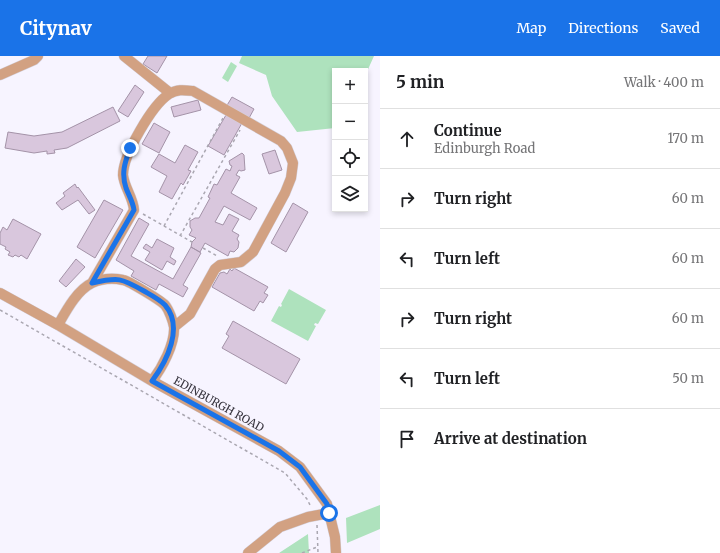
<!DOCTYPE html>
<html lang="en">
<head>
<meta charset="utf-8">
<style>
  :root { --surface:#fff; --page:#f6f6f6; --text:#202124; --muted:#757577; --line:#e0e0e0; --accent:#1a73e8 }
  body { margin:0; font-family:Merriweather,serif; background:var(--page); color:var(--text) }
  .controls { position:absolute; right:12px; top:12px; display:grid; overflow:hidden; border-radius:0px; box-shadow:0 2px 6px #0003 }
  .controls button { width:36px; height:36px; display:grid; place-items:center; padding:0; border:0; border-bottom:1px solid var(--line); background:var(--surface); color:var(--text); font:20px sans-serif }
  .stop { position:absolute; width:12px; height:12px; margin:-9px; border:3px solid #1a73e8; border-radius:50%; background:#fff }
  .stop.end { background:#1a73e8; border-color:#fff; box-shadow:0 1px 4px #0008 }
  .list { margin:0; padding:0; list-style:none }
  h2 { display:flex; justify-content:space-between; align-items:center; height:52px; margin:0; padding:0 16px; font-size:17px }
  h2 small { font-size:13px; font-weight:400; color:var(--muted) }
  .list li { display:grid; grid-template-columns:26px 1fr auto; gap:12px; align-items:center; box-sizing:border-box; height:60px; padding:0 16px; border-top:1px solid var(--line) }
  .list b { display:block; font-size:15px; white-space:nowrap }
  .list p { margin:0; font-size:13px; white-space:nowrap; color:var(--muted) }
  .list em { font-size:13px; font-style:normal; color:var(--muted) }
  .icon { flex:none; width:22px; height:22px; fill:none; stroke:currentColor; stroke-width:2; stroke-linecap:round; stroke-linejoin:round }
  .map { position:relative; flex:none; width:380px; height:497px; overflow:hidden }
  header { display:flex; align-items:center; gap:24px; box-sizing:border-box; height:56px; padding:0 20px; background:var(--accent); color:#fff }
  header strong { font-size:19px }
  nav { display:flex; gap:22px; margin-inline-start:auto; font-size:14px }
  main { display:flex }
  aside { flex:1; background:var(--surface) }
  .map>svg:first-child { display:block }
  .green { fill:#aee2bd }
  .building { fill:#d9c7dd; stroke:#a493a8 }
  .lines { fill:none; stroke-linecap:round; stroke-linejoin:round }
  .minor-casing { stroke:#d4d1dc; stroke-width:11 }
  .path { stroke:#aaa7b1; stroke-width:1.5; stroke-dasharray:3 3; stroke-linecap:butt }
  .minor { stroke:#d2a182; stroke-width:10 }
  .route { stroke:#1a73e8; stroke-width:5 }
  .labels { text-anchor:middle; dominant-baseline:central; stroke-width:3; stroke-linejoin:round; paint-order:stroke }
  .street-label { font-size:11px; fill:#36333d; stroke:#f7f4ff }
</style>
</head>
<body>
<header>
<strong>Citynav</strong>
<nav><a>Map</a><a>Directions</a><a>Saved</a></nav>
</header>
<main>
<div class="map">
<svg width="380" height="497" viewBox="0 0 380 497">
  <rect width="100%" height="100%" fill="#f7f4ff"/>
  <!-- green -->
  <path class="green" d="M 242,0 L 374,0 L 365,20 L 365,15 L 335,15 L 335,72 L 297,76 L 272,40 L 266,19 L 239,7 Z
    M 231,6 L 237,10 L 228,26 L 222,22 Z
    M 289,233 L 326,254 L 318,268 L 315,267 L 314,269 L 316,270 L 308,285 L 271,265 L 279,250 L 281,251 L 282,249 L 281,248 Z
    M 380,449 L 380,473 L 347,487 L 346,462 Z
    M 308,478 L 309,497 L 279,497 Z"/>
  <!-- building -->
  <path class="building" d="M 148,0 L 167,0 L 157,17 L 143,8 Z
    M 135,29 L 144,36 L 128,61 L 118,55 Z
    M 232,41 L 254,53 L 248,64 L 226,51 Z
    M 198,44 L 201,54 L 174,61 L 171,51 Z
    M 113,51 L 120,65 L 67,92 L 54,94 L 55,97 L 47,98 L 47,95 L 34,97 L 5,92 L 8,76 L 34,80 L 62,76 Z
    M 226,59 L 242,67 L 224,99 L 208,90 Z
    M 154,67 L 170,76 L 159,97 L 142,88 Z
    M 185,89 L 198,96 L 188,114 L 191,115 L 183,129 L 181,127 L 172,143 L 159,136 L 167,120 L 151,111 L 159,98 L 175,107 Z
    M 275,94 L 282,114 L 269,118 L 262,98 Z
    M 242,97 L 244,99 L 245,114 L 241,115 L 239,114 L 236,119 L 240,121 L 231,137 L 257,152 L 250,164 L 224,150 L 215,166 L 223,169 L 229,158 L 239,163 L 232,175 L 239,179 L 237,183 L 239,186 L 238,192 L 234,196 L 230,195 L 228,200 L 205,187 L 200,196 L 191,191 L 192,186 L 196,182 L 189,179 L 192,174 L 190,171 L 190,165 L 195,162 L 199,162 L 210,142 L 208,141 L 214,128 L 217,129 L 226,113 L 230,115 L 232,110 L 230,109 L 229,105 Z
    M 75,128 L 77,132 L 78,131 L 95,154 L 89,158 L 78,144 L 62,154 L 56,147 L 65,140 L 63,137 Z
    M 104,144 L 123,154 L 95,202 L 77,191 Z
    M 293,147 L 308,156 L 286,196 L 271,187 Z
    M 139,162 L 149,168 L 131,200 L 173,223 L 191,191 L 201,197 L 183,229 L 188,232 L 183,241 L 159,228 L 156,234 L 131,220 L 134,215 L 116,204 Z
    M 13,163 L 41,178 L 27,203 L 21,199 L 19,201 L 15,199 L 13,201 L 8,199 L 10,196 L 5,193 L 6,191 L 0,188 L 0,177 L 3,171 L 7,174 Z
    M 157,183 L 174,192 L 170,201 L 176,205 L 174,209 L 167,205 L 162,214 L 145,204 L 150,196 L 143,192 L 146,188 L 152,192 Z
    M 76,203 L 85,211 L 66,231 L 59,225 Z
    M 234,212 L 268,231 L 264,237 L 268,239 L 263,247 L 260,245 L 254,255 L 212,231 L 220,217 L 224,216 L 227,218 L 230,213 L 232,215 Z
    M 233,265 L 300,303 L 286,328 L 222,292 L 229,280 L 226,278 Z"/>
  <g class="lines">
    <!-- minor casing -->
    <g class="minor-casing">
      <path id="minor" d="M 124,0 L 170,37
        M 0,19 L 34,4 L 38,0
        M 92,227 L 134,154 C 133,141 124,131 123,119 C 123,99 152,49 169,38 C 177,33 184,34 193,35 L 281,85 L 287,92 L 293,107 L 291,122 L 285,137 L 253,196 L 241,206 L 220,209 L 215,213 L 190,258 L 174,271
        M 0,237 L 58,269 L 152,325 L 279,395 L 300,411 L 327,448 L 335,481 L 336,497
        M 58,269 C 66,255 77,234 92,227 C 101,223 113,222 123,224 C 129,225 160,244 165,249 C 169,254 173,265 174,271 C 175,288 162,312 152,325
        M 248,497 L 280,471 L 308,461 L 329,457"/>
    </g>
    <!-- path -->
    <path class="path" d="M 143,158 L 192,186
      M 164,170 L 223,62
      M 180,180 L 240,74
      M 203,192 L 217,200
      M 0,254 L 285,417 L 307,443 L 311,451
      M 317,469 L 318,497
      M 302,497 L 317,491"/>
    <!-- minor -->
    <use href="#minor" class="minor"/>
  </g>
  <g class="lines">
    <!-- route -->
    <path class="route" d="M 130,92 C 125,106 121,117 126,132 C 129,140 133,146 134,154 L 92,227 C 119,221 121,222 144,235 C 151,239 159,243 165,249 C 184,271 167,305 152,325 L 279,395 L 300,411 L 327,448 L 329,457"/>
  </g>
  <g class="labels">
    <!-- street labels -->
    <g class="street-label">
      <text transform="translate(219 348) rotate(29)">EDINBURGH ROAD</text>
    </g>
  </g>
</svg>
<div class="controls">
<button>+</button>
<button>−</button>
<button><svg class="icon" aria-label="locate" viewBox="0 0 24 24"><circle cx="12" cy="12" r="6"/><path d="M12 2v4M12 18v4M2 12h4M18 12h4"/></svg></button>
<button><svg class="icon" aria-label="layers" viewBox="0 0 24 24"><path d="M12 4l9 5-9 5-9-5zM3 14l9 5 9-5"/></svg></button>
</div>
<div class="stop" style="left:329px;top:457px"></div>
<div class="stop end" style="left:130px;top:92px"></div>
</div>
<aside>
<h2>5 min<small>Walk · 400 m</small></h2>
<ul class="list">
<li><svg class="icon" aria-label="ahead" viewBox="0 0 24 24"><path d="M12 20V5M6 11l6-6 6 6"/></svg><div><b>Continue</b><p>Edinburgh Road</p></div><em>170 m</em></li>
<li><svg class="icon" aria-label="right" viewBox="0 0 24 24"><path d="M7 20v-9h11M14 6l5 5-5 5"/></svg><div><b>Turn right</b></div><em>60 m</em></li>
<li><svg class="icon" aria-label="left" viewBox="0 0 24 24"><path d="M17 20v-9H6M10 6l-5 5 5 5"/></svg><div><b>Turn left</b></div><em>60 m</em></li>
<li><svg class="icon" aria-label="right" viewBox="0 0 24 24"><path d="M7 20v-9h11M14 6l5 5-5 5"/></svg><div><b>Turn right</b></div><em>60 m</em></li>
<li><svg class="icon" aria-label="left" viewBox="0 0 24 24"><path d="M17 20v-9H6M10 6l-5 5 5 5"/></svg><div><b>Turn left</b></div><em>50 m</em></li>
<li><svg class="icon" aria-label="arrive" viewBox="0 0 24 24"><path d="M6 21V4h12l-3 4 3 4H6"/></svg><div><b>Arrive at destination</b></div></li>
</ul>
</aside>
</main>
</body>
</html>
